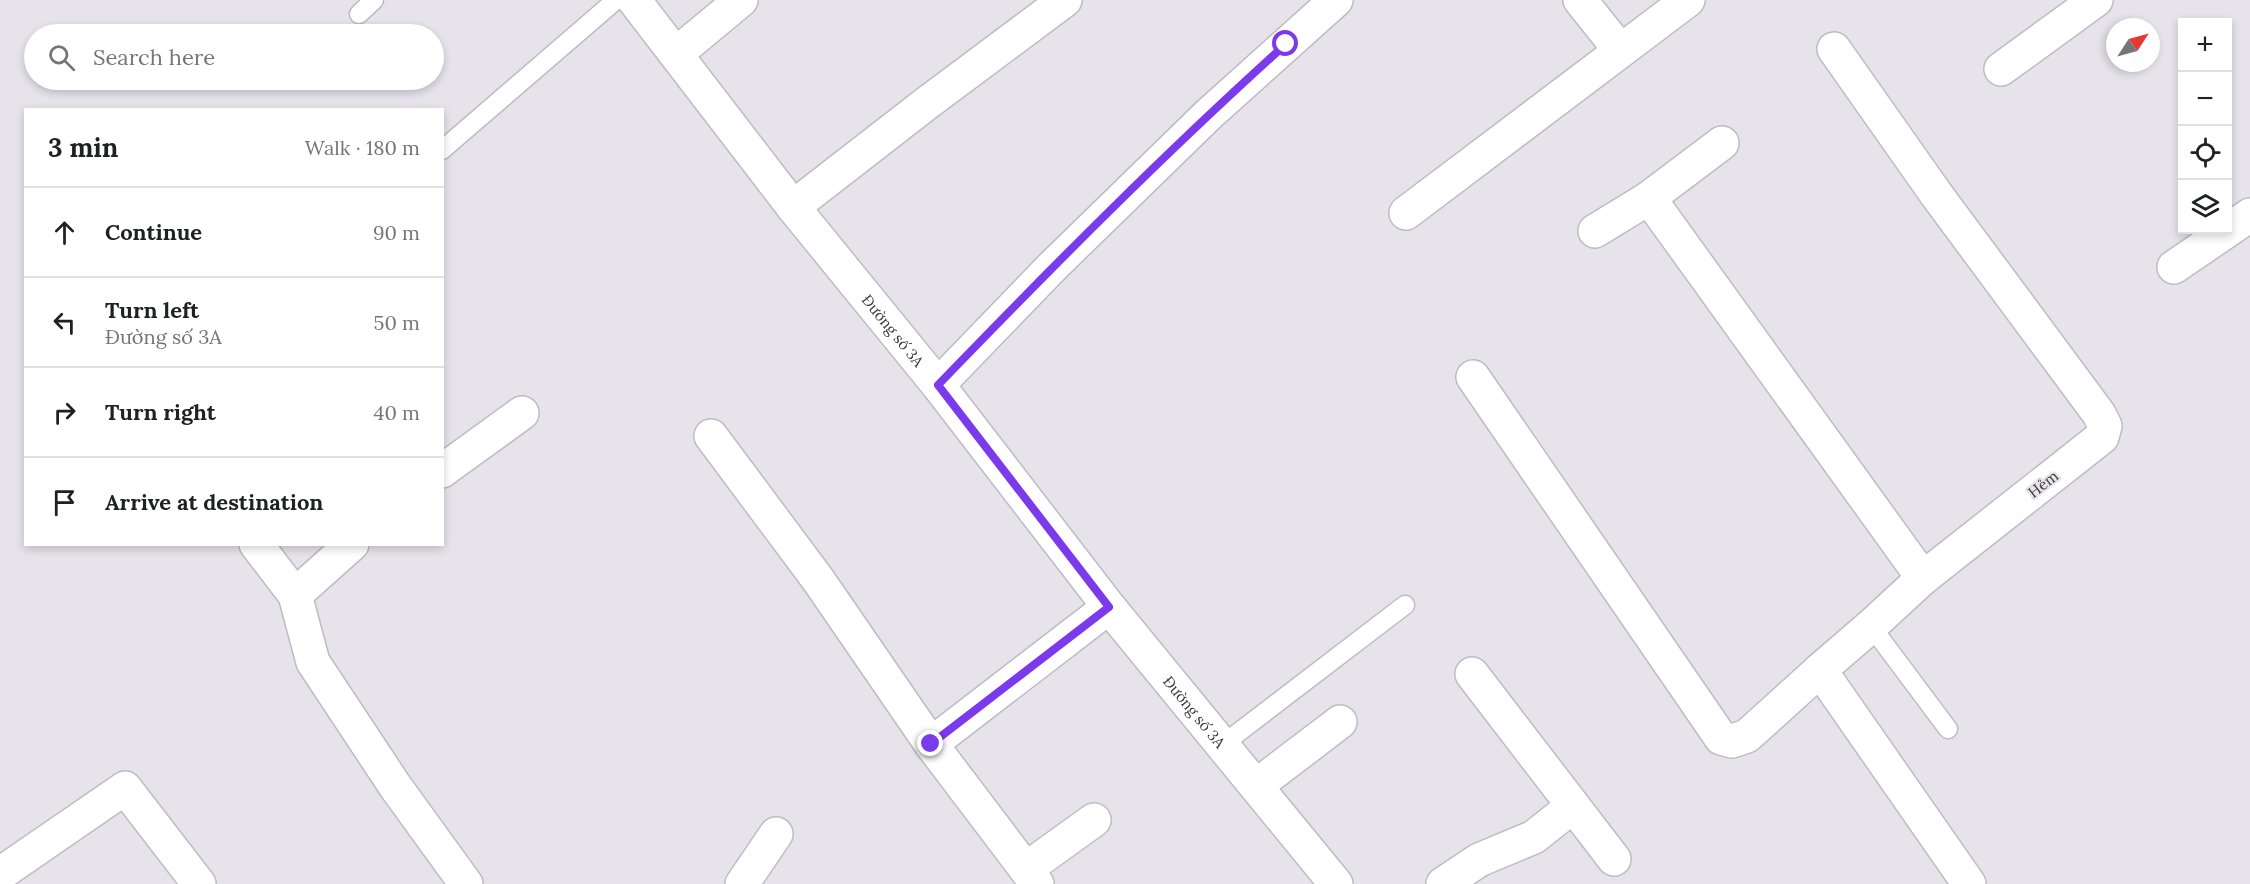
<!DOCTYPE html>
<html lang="en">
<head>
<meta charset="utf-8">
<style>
  :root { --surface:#fff; --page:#f2f2f2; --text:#202124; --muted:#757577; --line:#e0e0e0 }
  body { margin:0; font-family:Lora,serif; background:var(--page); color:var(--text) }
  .controls { position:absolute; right:18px; top:18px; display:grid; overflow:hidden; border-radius:0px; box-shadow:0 3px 9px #0003 }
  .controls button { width:54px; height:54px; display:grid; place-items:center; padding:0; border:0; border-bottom:2px solid var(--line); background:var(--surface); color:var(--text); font:30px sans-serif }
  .compass { position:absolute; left:2106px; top:18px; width:54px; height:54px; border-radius:50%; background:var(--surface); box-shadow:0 3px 9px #0003; rotate:54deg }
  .stop { position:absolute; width:18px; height:18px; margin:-14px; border:4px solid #7c3aed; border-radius:50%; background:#fff }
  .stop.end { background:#7c3aed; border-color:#fff; box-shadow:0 2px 6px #0008 }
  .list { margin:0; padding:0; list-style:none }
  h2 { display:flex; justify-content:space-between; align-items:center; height:78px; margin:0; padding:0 24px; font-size:26px }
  h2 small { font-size:20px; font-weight:400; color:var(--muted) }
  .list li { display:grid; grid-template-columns:39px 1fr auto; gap:18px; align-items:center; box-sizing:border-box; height:90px; padding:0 24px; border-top:2px solid var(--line) }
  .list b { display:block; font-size:22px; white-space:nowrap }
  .list p { margin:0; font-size:20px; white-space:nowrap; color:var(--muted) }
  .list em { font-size:20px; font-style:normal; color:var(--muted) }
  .icon { flex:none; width:33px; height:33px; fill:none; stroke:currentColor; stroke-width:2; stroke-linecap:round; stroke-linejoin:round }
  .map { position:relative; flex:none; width:2250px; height:884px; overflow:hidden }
  .search { position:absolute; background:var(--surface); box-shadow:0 3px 9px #0003; left:24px; top:24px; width:420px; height:66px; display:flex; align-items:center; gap:15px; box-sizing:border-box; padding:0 21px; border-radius:33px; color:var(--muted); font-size:22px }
  .panel { position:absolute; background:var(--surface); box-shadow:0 3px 9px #0003; left:24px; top:108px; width:420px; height:438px; border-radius:0px }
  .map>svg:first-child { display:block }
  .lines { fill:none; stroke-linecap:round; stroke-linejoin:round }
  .lane-casing { stroke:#bdbbc3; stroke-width:21 }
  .street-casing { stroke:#bdbbc3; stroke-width:36 }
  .lane { stroke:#fff; stroke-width:18 }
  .street { stroke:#fff; stroke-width:33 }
  .route { stroke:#7c3aed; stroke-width:8 }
  .labels { text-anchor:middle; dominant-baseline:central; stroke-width:4.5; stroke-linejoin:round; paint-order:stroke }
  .street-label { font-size:15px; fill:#39383b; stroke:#e6e3eb }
</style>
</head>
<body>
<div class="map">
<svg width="2250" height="884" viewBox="0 0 2250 884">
  <rect width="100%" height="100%" fill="#e6e3eb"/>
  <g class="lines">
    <!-- lane casing -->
    <g class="lane-casing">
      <path id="lane" d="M 359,14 L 374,0
        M 442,150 L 616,0
        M 1871,626 L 1948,729
        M 1222,745 L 1405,605"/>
    </g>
    <!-- street casing -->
    <g class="street-casing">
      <g id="street">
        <path id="s1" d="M 634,0 L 793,207 L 938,385 L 1109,607 L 1336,884"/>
        <path d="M 1580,0 L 1620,50"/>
        <path d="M 1834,49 L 1936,194 L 2099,414 L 2105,426 L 2102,437 L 1923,578 L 1871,626 L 1820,670 L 1969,884"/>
        <path d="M 676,54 L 741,0"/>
        <path d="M 2001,69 L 2096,0"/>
        <path d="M 1649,198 L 1923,578"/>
        <path d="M 793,207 L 927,103 L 1065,0"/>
        <path d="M 1406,213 L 1688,0"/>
        <path d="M 1595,231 L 1649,198 L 1722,143"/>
        <path d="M 2174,267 L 2250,215"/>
        <path d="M 1473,377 L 1721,738 L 1732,741 L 1747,736 L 1820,670"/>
        <path d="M 938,385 L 1052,267 L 1208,115 L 1336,0"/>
        <path d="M 711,436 L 819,581 L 931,744 L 1037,884"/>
        <path d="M 442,471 L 522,413"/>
        <path d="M 256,544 L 295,595"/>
        <path d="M 352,544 L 295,595 L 313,662 L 395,786 L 466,884"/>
        <path d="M 1472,674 L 1614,859"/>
        <path d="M 931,744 L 1109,607"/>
        <path d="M 1256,786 L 1340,722"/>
        <path d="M 1026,869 L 1094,820"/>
        <path d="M 0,874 L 125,788 L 199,884"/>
        <path d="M 742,884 L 776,834"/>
        <path d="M 1443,884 L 1479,860 L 1534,837 L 1573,806"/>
      </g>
    </g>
    <!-- lane -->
    <use href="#lane" class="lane"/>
    <!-- street -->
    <use href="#street" class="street"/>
  </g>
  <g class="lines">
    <!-- route -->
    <path class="route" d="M 931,744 L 1109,607 L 938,385 C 1051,268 1165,153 1286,44"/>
  </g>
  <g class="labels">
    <!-- street labels -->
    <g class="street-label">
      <text stroke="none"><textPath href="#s1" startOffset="420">Đường số 3A</textPath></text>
      <text transform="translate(2043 484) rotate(-38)">Hẻm</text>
      <text stroke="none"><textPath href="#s1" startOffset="906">Đường số 3A</textPath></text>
    </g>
  </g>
</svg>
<div class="controls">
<button>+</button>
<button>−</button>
<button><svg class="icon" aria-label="locate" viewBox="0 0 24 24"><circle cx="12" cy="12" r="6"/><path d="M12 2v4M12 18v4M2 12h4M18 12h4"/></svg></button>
<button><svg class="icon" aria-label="layers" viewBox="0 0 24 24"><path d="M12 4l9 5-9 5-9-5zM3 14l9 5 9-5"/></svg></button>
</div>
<svg class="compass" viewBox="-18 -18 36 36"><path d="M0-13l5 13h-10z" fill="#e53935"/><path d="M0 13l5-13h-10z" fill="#757577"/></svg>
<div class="stop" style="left:1286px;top:44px"></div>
<div class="stop end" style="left:931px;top:744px"></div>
<div class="search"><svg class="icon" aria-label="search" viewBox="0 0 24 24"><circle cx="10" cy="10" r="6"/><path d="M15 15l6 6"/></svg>Search here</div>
<section class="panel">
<h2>3 min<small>Walk · 180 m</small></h2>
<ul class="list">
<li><svg class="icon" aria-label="ahead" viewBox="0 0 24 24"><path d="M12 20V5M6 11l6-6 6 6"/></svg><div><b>Continue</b></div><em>90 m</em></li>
<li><svg class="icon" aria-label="left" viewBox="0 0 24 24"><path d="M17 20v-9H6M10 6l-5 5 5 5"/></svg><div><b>Turn left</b><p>Đường số 3A</p></div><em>50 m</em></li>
<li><svg class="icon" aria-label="right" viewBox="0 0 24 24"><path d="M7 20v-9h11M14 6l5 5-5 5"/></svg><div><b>Turn right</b></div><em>40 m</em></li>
<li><svg class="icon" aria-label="arrive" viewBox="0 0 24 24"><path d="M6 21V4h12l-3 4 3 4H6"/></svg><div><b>Arrive at destination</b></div></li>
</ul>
</section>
</div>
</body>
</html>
